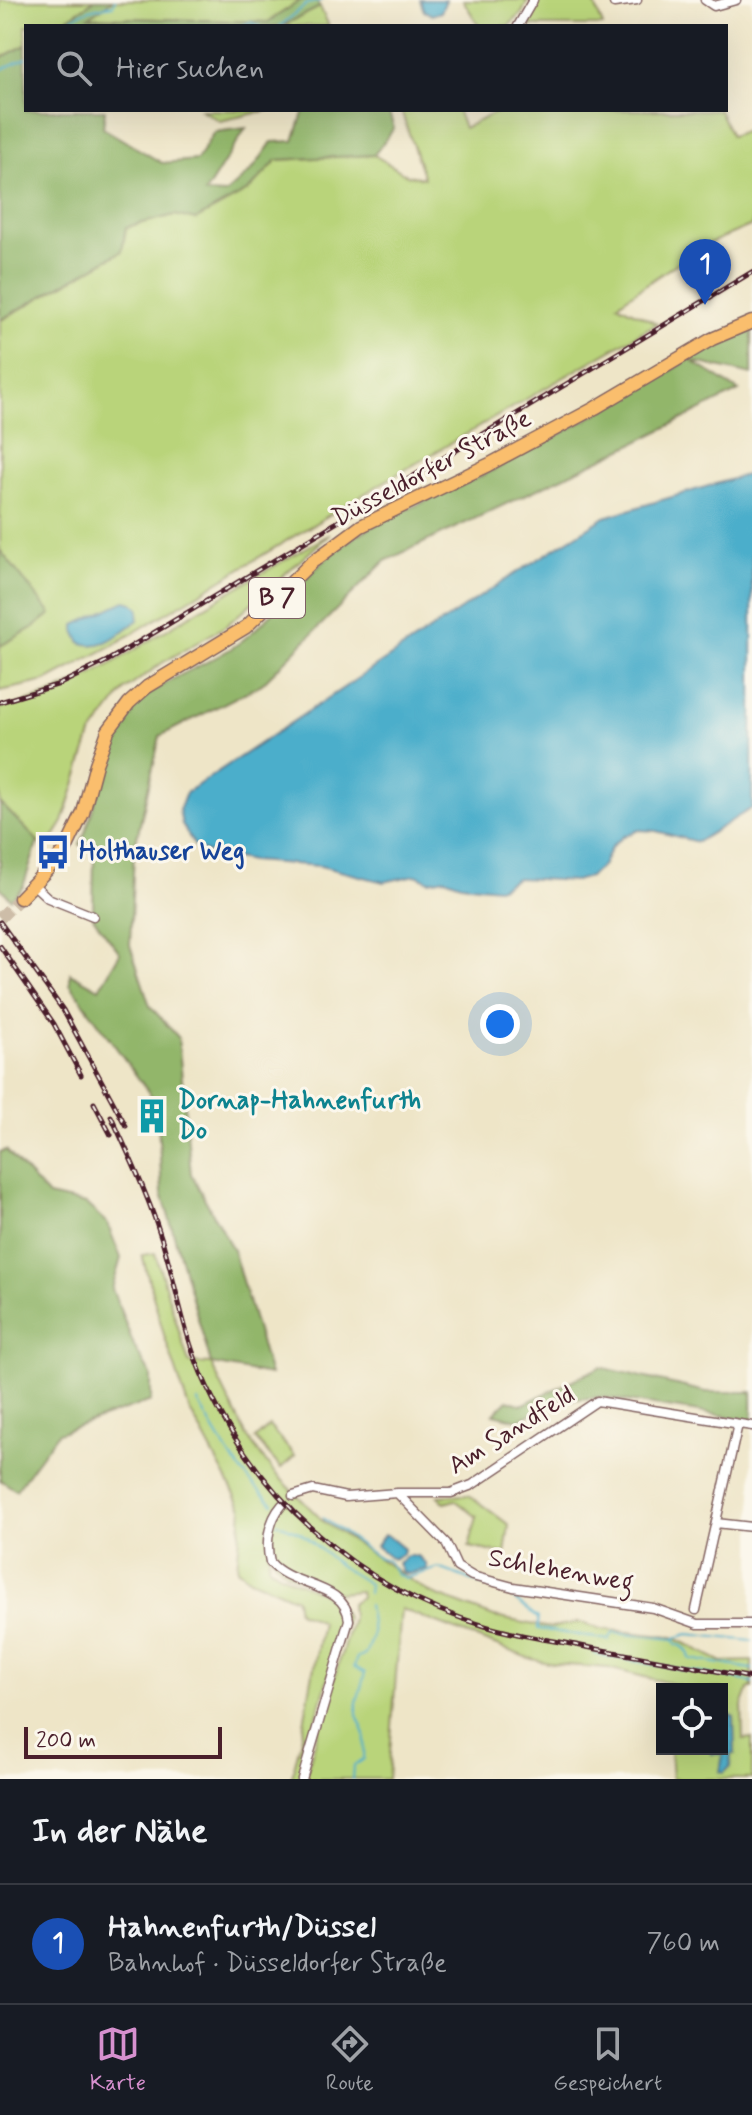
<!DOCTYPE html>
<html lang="de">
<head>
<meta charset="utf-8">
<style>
  :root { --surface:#171b24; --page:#20242c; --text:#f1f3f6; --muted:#9ea1a6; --line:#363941; --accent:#d690ce }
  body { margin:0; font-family:Mynerve,sans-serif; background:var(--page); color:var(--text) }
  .controls { position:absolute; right:24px; bottom:24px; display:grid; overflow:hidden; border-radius:0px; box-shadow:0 8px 32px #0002 }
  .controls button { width:72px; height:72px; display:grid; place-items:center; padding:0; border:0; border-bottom:2px solid var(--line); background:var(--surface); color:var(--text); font:40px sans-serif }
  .scale { position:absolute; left:24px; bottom:20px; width:198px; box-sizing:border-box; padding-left:8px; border:4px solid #4a1f2b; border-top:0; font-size:22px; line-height:28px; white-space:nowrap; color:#4a1f2b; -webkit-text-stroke:6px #fbf7ec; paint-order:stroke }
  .you { position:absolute; left:500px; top:1024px; width:28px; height:28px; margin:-20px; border:6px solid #fff; border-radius:50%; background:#1a73e8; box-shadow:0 0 0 12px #1a73e833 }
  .badge { display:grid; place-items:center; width:52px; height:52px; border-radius:50%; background:var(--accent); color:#fff; font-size:26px; font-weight:700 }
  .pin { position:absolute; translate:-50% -66px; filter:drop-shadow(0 2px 4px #0008) }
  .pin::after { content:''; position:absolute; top:42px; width:28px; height:24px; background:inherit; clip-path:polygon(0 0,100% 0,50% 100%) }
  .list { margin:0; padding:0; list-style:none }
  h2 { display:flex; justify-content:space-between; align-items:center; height:104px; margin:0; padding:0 32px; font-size:34px }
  h2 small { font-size:26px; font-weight:400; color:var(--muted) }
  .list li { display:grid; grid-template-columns:52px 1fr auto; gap:24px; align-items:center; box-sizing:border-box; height:120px; padding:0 32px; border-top:2px solid var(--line) }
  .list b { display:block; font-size:30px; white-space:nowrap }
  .list p { margin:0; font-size:26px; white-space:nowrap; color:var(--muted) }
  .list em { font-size:26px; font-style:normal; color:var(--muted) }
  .icon { flex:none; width:44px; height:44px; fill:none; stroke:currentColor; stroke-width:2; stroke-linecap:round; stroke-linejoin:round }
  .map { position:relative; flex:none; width:752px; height:1779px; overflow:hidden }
  .search { position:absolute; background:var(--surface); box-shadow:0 8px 32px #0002; left:24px; right:24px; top:24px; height:88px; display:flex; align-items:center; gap:20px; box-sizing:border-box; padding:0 28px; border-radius:0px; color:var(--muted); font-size:30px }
  .sheet { height:224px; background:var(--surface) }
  nav { display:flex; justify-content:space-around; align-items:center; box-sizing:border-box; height:112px; border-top:2px solid var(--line); background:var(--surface); font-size:22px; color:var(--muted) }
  nav a { display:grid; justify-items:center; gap:4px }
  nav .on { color:var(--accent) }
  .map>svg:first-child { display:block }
  .green { fill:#b9d47a; stroke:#827a52; stroke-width:2 }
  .forest { fill:#92b66a; stroke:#6e6a4a; stroke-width:2 }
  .water { fill:#4caecb; stroke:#4b667b; stroke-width:2 }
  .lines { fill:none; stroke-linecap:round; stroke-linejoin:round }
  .stream { stroke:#4caecb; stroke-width:2 }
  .primary-tunnel { stroke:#cdbda8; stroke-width:12; stroke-dasharray:12 6; stroke-linecap:butt }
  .minor-casing { stroke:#836462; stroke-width:11 }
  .primary-casing { stroke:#836462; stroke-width:15 }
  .minor { stroke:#fff; stroke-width:8 }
  .primary { stroke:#fabe6d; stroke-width:12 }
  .rail-casing { stroke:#4a1f2b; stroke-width:5 }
  .rail { stroke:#fbf7ec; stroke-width:2; stroke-dasharray:6; stroke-linecap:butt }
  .labels { text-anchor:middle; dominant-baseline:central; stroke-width:6; stroke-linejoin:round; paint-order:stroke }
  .shield { fill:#fbf7ec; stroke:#7f6065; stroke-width:2 }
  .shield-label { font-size:24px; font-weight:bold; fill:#4a1f2b }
  .street-label { font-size:26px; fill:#4a1f2b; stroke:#fbf7ec }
  .transit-label { font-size:26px; font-weight:bold; fill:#164399; stroke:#fbf7ec; text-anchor:start }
  .culture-label { font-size:26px; font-weight:bold; fill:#0d838f; stroke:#fbf7ec; text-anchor:start }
</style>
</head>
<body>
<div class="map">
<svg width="752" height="1779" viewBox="0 0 752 1779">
  <rect width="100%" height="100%" fill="#fbf7ec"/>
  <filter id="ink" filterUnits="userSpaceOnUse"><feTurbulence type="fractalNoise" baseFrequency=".0125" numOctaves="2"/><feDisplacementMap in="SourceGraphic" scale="16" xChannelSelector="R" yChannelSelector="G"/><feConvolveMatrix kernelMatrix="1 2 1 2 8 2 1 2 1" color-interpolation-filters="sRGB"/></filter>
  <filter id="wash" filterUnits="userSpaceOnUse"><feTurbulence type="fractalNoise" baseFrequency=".006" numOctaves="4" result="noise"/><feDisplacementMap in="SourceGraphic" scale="32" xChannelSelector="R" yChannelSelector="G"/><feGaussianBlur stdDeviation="1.8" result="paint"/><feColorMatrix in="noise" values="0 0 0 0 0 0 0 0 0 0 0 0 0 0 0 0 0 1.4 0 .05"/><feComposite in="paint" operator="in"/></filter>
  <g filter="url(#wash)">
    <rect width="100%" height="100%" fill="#eee5c7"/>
    <!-- green -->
    <path class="green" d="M 0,0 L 95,0 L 56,26 L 26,26 L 26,45 L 0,58 Z
      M 113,0 L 301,0 L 268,22 L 87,17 Z
      M 463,0 L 528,0 L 522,13 L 508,26 L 479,26 Z
      M 536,0 L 593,0 L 603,26 L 521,26 Z
      M 320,7 L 329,26 L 282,26 Z
      M 201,110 L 270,110 L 220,121 Z
      M 401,110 L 457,110 L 464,128 L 501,110 L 719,110 L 731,136 L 752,128 L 752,225 L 701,247 L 617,304 L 657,323 L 384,482 L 110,647 L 46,681 L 0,691 L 0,646 L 34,627 L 50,614 L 0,550 L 0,321 L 122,251 L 126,227 L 175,215 L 248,191 L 277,160 L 374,155 L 407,175 L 424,178 Z
      M 330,534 L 227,625 L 162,663 L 125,690 L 91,735 L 63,822 L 44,852 L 38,841 L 0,803 L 0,708 C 65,696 116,662 171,627 C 223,594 277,565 330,534 Z
      M 155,1253 L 189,1363 L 211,1364 L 246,1435 L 272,1470 L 324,1522 L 430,1593 L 494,1617 L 550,1628 L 579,1622 L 600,1629 L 673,1637 L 722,1662 L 752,1661 L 752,1688 L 749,1688 L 742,1706 L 743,1739 L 752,1738 L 752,1779 L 672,1779 L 670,1749 L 722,1749 L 722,1689 L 684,1689 L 681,1686 L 608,1668 L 553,1664 L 528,1658 L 401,1609 L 388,1779 L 304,1779 L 352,1619 L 351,1603 L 361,1597 L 360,1591 L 338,1593 L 286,1573 L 274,1561 L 270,1549 L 268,1565 C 290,1586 335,1587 346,1618 L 298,1779 L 291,1779 L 301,1740 L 322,1622 L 298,1612 L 296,1599 L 250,1579 L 237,1569 L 242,1508 L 189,1409 L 164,1335 L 142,1255 Z
      M 269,1426 L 295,1456 L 281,1468 L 255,1439 Z
      M 469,1495 L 509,1525 L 505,1554 L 469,1547 L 477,1517 L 455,1500 L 445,1503 L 438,1496 Z"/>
    <!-- forest -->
    <path class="forest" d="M 95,0 L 113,0 L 89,17 L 268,22 L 301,0 L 316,0 L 320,7 L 282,26 L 56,26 Z
      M 26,45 L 26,110 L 105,110 L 103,128 L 162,163 L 197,160 L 214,132 L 246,128 L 205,193 L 225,194 L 252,170 L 272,142 L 294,141 L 304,110 L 388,110 L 394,128 L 374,155 L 277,160 L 248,191 L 195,220 L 175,215 L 126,227 L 122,251 L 0,320 L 0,58 Z
      M 752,328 L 752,375 L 692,361 L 739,391 L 637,442 L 385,561 L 262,684 L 160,736 L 134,851 L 130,945 L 150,1006 L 178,1037 L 191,1174 L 233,1250 L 270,1375 L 211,1364 L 162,1193 L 157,1104 L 70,984 L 70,973 L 99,989 L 120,953 L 93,917 L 94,851 L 80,845 C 101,800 100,745 136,706 C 161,678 210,665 239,643 C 279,613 308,569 350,540 C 395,510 449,494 497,468 C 542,445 586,420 630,395 C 670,371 709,346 752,328 Z
      M 0,550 L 51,614 L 34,627 L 0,646 Z
      M 0,803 L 38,841 L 23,887 L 11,899 L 0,887 Z
      M 6,1150 L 48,1196 L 86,1204 L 107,1223 L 121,1258 L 112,1289 L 135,1348 L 151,1375 L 151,1401 L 58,1433 L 16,1490 L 0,1480 L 0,1152 Z
      M 600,1367 L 706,1392 L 752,1392 L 752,1420 L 601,1397 L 557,1401 L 518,1420 L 494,1414 L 508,1400 L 522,1405 Z"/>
    <!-- water -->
    <path class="water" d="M 420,0 L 446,0 L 441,12 L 432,15 L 424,11 Z
      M 752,473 L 752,808 L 697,842 L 656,831 L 639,830 L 624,836 L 612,846 L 602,866 L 589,877 L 575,881 L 517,878 L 498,888 L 461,884 L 445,878 L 429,881 L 416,875 L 384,882 L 320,866 L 251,861 L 206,852 L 196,848 L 182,825 L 179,810 L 186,793 L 502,582 L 605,517 Z
      M 125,601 L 133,603 L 139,609 L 138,620 C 119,634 105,650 81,643 L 75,631 L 75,625 Z
      M 384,1535 L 387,1535 L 404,1549 L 403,1554 L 393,1559 L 376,1546 Z
      M 407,1556 L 418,1556 L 426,1564 L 427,1569 L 408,1574 L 402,1572 L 398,1563 Z
      M 722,1711 L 734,1717 L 735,1754 L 731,1754 L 730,1767 L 724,1773 L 720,1772 L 723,1754 L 711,1754 L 710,1749 L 722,1749 Z"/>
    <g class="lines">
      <!-- stream -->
      <path class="stream" d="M 65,26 C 76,11 96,8 113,5 L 115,0
        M 86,26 L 95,21 L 120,26
        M 242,26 L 250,22 L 260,26
        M 280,26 L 307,4 L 322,0
        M 0,70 L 26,58
        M 198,1402 C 219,1440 239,1475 273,1503
        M 323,1518 L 377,1557 L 387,1560 L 397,1574 L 406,1578 L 439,1568 L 506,1593 L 538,1618 L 538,1629 L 609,1640 L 613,1633 L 674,1639 L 676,1644 C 684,1646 689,1651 690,1659 L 752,1669
        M 277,1523 L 301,1533 L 340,1566 L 369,1584 L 368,1593
        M 675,1638 L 688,1634 L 752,1641
        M 594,1654 L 752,1682
        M 353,1779 L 354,1766 L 364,1759 L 365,1734 L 357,1715 L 357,1702 L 365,1673 L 354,1667 L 357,1657 L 365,1655 L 373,1633 L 368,1605"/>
    </g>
  </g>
  <g filter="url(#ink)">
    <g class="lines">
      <!-- primary-tunnel -->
      <path class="primary-tunnel" d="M 0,918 L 20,898"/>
      <!-- minor casing -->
      <g class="minor-casing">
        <path id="minor" d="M 705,0 L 714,6 L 736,0
          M 614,3 L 637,0
          M 518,26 L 533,0
          M 34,885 L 48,898 L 93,916
          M 398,1494 L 446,1543 L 457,1567 L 472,1576 L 513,1587 L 653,1608 L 698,1624 L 752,1624
          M 293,1496 L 313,1490 L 346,1497 L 397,1493 L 451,1493 L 472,1485 L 597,1401 L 752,1426
          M 282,1505 C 269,1520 265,1542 270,1562 C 291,1588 345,1582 349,1620 L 302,1779
          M 716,1523 L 752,1527
          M 696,1610 L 738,1424"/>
      </g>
      <!-- primary casing -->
      <g class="primary-casing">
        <path id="primary" d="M 20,898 L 65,851 L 83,813 L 96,764 L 108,731 L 129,703 L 147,687 L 246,627 L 311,563 L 361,526 L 488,465 L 595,408 L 712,339 L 752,322"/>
      </g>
      <!-- minor -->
      <use href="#minor" class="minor"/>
      <!-- primary -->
      <use href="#primary" class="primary"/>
      <!-- rail casing -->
      <g class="rail-casing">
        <path id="rail" d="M 0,702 L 60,684 L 107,661 L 752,272
          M 0,922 L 63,1010 L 126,1126
          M 0,946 L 54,1024 L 81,1075
          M 94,1103 L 111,1135
          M 111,1116 C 132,1161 154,1209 167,1257 C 178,1296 185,1335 201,1373 C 253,1495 357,1588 485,1626 C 518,1636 552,1640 586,1647 C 641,1657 697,1667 752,1678"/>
      </g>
      <!-- rail -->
      <use href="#rail" class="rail"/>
    </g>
  </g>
  <!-- icons -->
  <defs>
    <g id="bus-bare" transform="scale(2.76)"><path d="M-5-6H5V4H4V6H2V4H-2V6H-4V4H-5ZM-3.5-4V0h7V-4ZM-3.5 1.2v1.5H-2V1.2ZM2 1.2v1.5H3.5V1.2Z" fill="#1a4fb4" stroke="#fbf7ec" stroke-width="2.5" paint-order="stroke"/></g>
    <g id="building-bare" transform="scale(2.76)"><path d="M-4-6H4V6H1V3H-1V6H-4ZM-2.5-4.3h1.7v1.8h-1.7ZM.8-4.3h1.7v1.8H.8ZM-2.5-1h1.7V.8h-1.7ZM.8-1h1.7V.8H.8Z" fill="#0f9aa8" stroke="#fbf7ec" stroke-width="2.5" paint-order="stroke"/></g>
  </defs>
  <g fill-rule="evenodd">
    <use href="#bus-bare" x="53" y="852"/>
    <use href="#building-bare" x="152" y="1116"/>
  </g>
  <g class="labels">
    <!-- shield labels -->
    <rect class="shield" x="249" y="578" width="56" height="40" rx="6"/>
    <g class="shield-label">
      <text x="277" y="598">B 7</text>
    </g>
    <!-- street labels -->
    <g class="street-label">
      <text transform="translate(432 469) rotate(-28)">Düsseldorfer Straße</text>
      <text transform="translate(512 1431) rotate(-32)">Am Sandfeld</text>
      <text transform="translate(561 1571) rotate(10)">Schlehenweg</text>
    </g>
    <!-- transit labels -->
    <g class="transit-label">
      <text x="79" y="852">Holthauser Weg</text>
    </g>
    <!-- culture labels -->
    <g class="culture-label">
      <text x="178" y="1101">Dornap-Hahnenfurth<tspan x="178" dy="30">Do</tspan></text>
    </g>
  </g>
</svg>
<div class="controls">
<button><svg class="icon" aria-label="locate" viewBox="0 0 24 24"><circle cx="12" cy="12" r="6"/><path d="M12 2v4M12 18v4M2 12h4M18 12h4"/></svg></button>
</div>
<div class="scale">200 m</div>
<div class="you"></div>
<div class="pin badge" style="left:705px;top:305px;background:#1a4fb4">1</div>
<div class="search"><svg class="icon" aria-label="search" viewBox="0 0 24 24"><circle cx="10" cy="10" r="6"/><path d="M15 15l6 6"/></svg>Hier suchen</div>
</div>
<section class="sheet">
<h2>In der Nähe<small></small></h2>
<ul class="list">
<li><span class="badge" style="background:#1a4fb4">1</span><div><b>Hahnenfurth/Düssel</b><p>Bahnhof · Düsseldorfer Straße</p></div><em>760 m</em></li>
</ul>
</section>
<nav>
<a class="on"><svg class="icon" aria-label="map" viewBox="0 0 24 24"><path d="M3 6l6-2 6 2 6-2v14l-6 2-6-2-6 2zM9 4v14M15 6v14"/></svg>Karte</a>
<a><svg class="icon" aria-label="directions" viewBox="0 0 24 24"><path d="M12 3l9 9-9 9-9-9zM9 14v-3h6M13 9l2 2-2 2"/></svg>Route</a>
<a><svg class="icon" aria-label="saved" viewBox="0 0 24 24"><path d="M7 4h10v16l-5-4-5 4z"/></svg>Gespeichert</a>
</nav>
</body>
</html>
